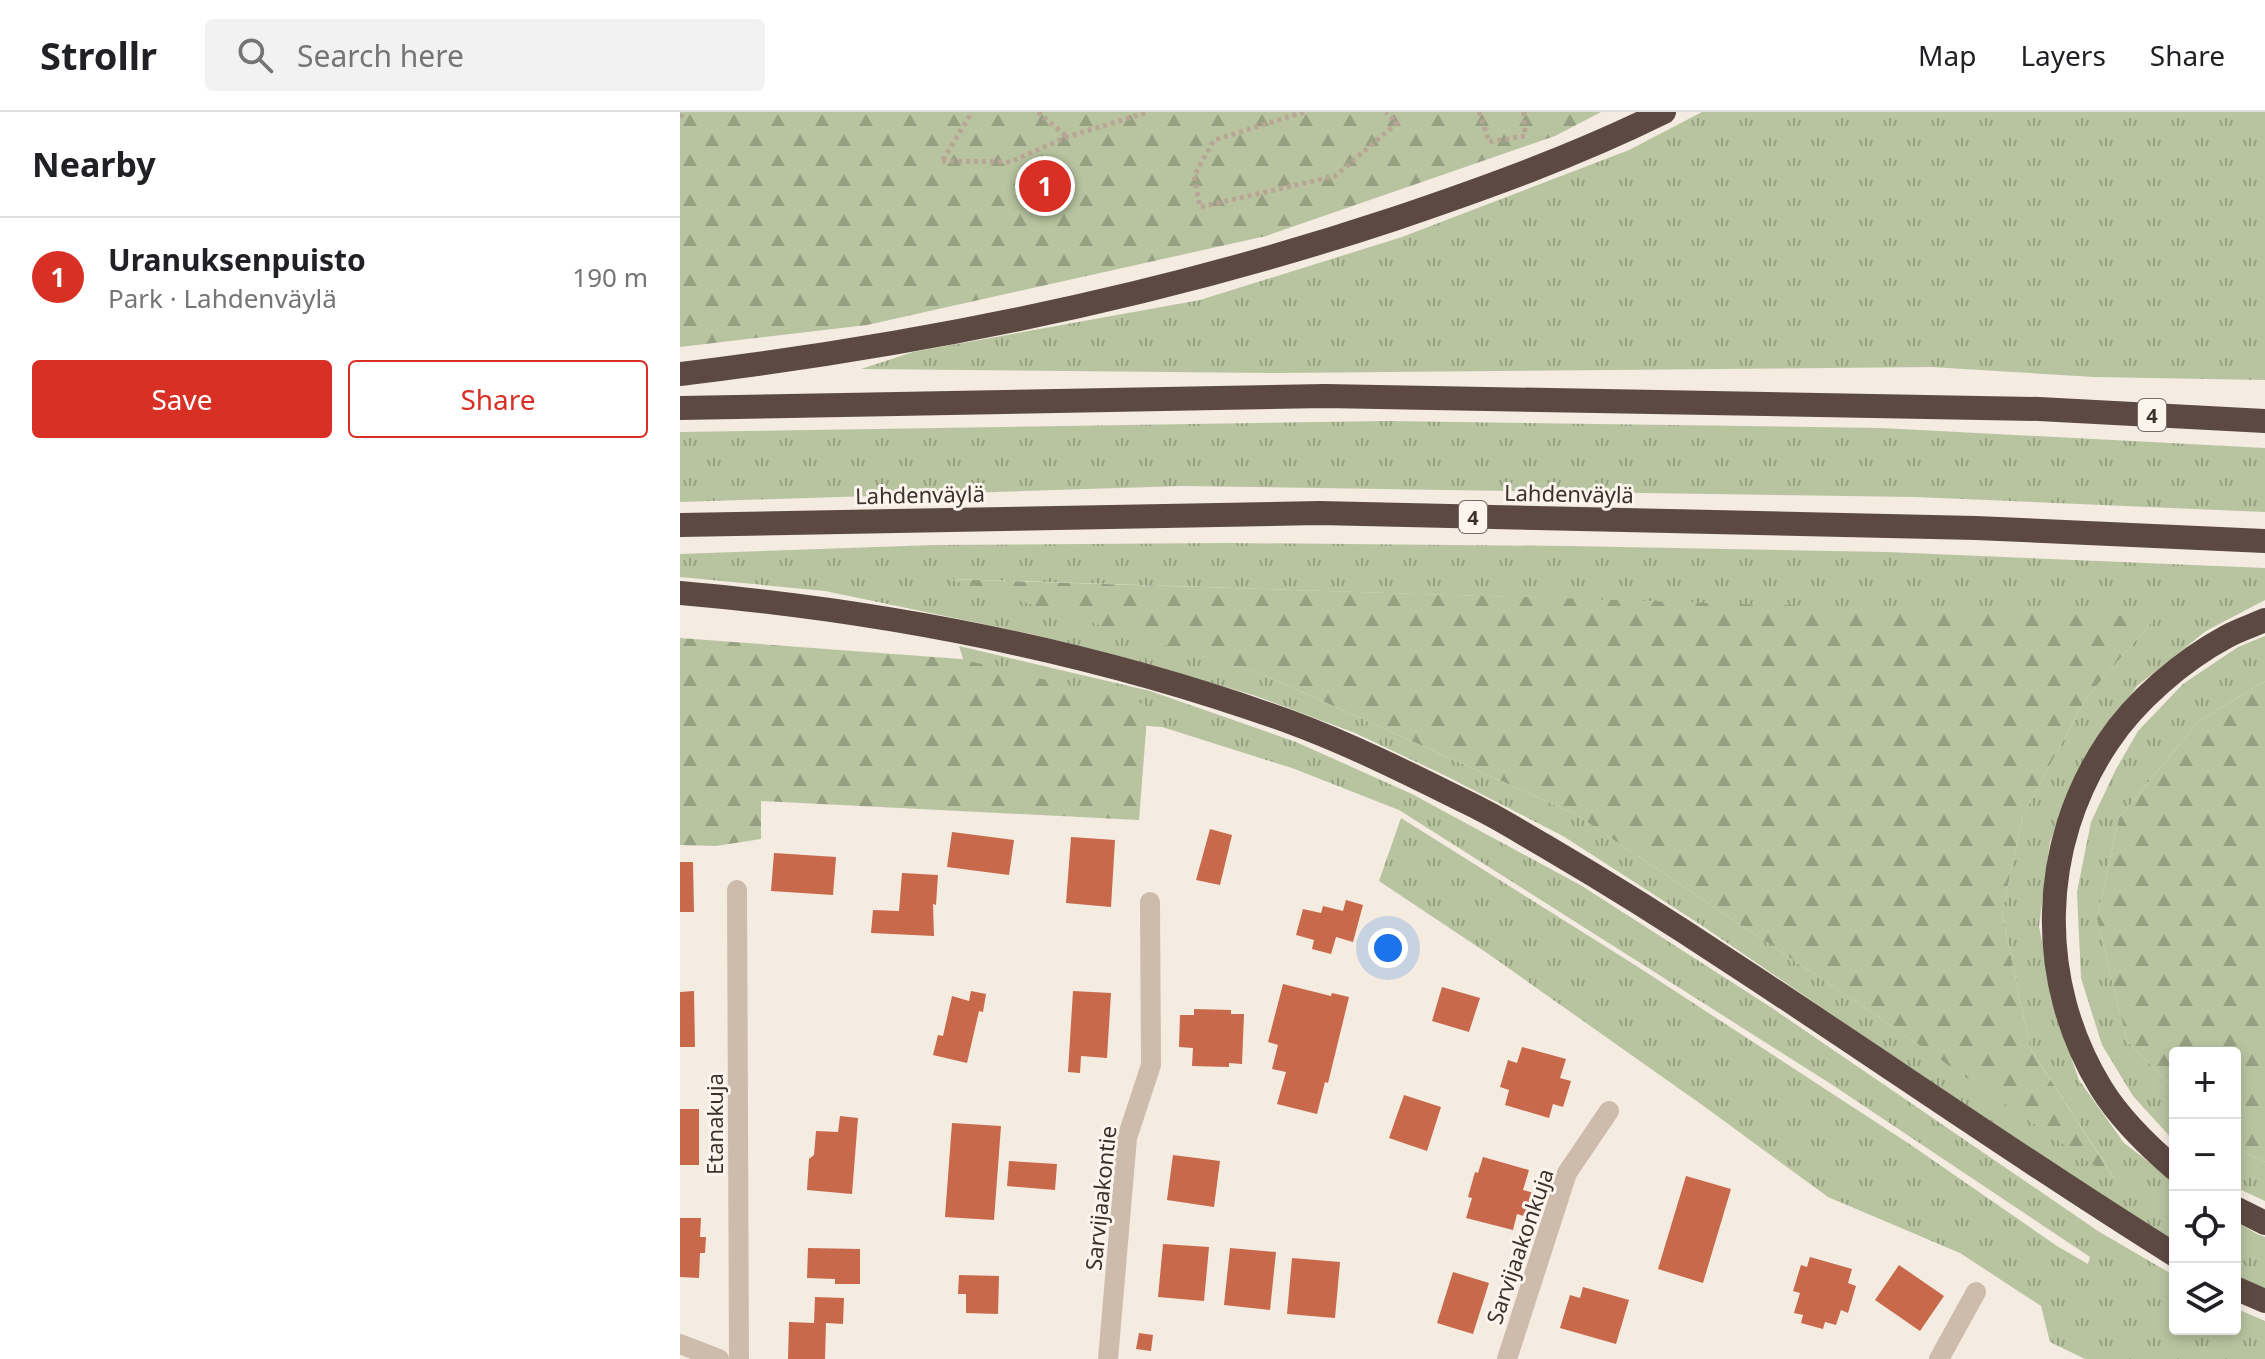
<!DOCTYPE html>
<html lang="en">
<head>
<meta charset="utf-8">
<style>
  :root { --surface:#fff; --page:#f2f2f2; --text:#202124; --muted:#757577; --line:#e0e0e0; --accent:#d93025 }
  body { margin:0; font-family:"Noto Sans",sans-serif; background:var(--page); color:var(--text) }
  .controls { position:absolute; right:24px; bottom:24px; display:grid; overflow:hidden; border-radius:8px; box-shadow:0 4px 12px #0003 }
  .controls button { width:72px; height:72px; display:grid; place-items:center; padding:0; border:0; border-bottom:2px solid var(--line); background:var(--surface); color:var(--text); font:40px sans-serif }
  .you { position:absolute; left:708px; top:836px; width:28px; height:28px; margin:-20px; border:6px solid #fff; border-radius:50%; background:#1a73e8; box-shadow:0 0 0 12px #1a73e833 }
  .badge { display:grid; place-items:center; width:52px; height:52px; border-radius:50%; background:var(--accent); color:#fff; font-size:26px; font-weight:700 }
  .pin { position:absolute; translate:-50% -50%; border:4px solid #fff; box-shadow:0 2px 8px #0006 }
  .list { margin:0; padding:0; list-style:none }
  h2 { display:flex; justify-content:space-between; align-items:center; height:104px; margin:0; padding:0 32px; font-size:34px }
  h2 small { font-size:26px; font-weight:400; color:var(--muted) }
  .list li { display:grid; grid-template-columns:52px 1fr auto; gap:24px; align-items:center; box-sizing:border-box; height:120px; padding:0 32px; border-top:2px solid var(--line) }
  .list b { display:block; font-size:30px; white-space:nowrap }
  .list p { margin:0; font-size:26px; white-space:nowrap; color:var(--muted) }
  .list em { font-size:26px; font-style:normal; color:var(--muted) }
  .actions { display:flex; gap:16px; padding:24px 32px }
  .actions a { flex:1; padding:18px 0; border:2px solid var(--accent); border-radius:8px; text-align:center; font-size:28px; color:var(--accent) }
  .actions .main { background:var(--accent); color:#fff }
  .icon { flex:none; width:44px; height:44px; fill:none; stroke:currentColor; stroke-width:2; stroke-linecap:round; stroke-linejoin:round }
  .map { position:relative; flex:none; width:1585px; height:1247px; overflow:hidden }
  header { display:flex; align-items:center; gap:48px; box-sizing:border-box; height:112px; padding:0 40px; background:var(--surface); border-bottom:2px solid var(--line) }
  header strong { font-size:38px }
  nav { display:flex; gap:44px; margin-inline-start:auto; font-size:28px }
  .search { width:560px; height:72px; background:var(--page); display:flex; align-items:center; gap:20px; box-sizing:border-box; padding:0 28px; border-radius:8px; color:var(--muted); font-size:30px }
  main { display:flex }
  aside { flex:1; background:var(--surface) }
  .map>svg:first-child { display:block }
  .grass { fill:url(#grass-tufts); fill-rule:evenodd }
  .forest { fill:url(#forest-firs) }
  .building { fill:#c8694b }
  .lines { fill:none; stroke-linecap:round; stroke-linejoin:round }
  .path { stroke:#b9a596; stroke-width:5; stroke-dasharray:4 4; stroke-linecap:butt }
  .street { stroke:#cdbbac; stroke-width:20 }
  .highway { stroke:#5c4a42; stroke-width:24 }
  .labels { text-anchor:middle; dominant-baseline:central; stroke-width:6; stroke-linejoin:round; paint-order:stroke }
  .shield { fill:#fbf5ee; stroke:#756b66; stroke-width:2 }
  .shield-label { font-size:20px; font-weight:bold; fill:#3b302b }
  .street-label { font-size:22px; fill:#3b302b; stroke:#fbf5ee }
</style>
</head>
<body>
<header>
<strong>Strollr</strong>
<div class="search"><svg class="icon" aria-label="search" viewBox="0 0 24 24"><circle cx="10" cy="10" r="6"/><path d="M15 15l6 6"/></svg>Search here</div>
<nav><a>Map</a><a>Layers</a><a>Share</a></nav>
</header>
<main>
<aside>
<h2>Nearby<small></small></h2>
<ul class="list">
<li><span class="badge">1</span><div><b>Uranuksenpuisto</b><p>Park · Lahdenväylä</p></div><em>190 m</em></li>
</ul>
<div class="actions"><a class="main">Save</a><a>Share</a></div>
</aside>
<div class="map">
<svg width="1585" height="1247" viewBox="0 0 1585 1247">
  <defs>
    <pattern id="grass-tufts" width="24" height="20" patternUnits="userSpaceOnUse" patternTransform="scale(2)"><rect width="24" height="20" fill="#b8c4a0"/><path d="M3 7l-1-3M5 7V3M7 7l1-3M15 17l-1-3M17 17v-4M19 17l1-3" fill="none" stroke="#97a083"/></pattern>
    <pattern id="forest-firs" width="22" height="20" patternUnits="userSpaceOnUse" patternTransform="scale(2)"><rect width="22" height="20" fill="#b8c4a0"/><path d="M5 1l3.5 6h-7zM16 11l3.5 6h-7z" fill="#97a083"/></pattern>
  </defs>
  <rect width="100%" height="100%" fill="#f4ebe1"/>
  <!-- grass -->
  <path class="grass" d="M 1022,0 L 1585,0 L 1585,268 L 1414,265 L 1251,255 L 598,261 L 181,257 L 233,240 L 520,188 L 722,125 L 949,38 Z
    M 708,309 L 1201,316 L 1585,336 L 1585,400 L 1235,385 L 502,374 L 0,390 L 0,320 Z
    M 548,431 L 888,434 L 1207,440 L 1585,456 L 1585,488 L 1526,519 L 1457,574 L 1404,653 L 1370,730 L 1359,814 L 1376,902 L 1399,968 L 1444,1031 L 1495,1070 L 1495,1132 L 1428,1091 L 1021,813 L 883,724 L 766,664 L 675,621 L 573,583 L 442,545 L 351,522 L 145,479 L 0,465 L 0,442 L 254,433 ZM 272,467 L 1475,506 L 1406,586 L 1343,703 L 1322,801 L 1350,936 L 1434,1066 L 1200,906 L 895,702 L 584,563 Z
    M 1585,524 L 1585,569 L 1518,610 L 1439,706 L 1417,807 L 1447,929 L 1495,978 L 1495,1030 L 1453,984 L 1422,933 L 1401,866 L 1397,780 L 1411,710 L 1435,659 L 1458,619 L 1503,572 L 1558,535 Z
    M 279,534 L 470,579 L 616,630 L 732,682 L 902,774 L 1089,894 L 1418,1119 L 1495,1164 L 1495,1217 L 1555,1217 L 1555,1196 L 1585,1209 L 1585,1247 L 1405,1247 L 1370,1230 L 1361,1194 L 1280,1141 L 1148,1085 L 1025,995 L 807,841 L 699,769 L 721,706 L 955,853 L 1231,1033 L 1377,1134 L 1408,1152 L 1410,1145 L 1151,972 L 719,698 L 612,656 L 482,615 L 300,602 Z
    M 1555,1035 L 1585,1050 L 1585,1089 L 1555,1075 Z
    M 1555,1109 L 1577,1122 L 1585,1125 L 1585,1176 L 1555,1165 Z"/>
  <!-- forest -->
  <path class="forest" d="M 0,0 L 921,0 L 875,24 L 586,124 L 187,213 L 0,235 Z
    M 268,467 L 1476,505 L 1406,586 L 1343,703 L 1322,801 L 1350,936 L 1435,1068 L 1200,906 L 895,702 L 584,563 Z
    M 0,526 L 281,547 L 468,593 L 459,708 L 81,689 L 81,727 L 36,734 L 0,733 Z
    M 1585,569 L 1585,1050 L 1555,1035 L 1555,941 L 1495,941 L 1495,978 L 1447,929 L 1417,807 L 1439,706 L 1518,610 Z"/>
  <!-- building -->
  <path class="building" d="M 530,717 L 552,723 L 540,773 L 516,768 Z
    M 272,720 L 334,728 L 329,763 L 267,755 Z
    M 391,725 L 435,728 L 431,795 L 386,791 Z
    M 94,741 L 156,745 L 153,783 L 91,779 Z
    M 0,750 L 13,750 L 14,800 L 0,800 Z
    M 222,761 L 258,763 L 256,793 L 253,792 L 254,824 L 191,821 L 193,798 L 219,799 Z
    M 666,788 L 683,793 L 673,830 L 656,825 L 651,842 L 632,837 L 634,828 L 616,823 L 623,797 L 641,801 L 643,794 L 663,799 Z
    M 603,872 L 651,884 L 652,881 L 669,885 L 648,971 L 645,970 L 637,1002 L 597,992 L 606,960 L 592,957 L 598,933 L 588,930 Z
    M 762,875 L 800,886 L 789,920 L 752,909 Z
    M 14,879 L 15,935 L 0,935 L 0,880 Z
    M 291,879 L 306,882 L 303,900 L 299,899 L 287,951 L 253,943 L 258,923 L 263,924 L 272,884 L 289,889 Z
    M 393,879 L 431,881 L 427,946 L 401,944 L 400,961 L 388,960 Z
    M 514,897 L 551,898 L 551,902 L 564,902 L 562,952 L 549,951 L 549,955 L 512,954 L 513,936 L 499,935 L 500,903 L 514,903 Z
    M 842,935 L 886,947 L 880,966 L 891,969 L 883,995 L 873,992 L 869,1006 L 825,993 L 829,978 L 820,975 L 828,948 L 837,951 Z
    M 724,983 L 761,995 L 747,1039 L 709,1026 Z
    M 0,997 L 19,997 L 19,1053 L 0,1053 Z
    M 160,1004 L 178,1006 L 172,1082 L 127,1078 L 129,1047 L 134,1043 L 136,1019 L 158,1020 Z
    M 272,1011 L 321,1014 L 314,1108 L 265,1105 Z
    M 493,1043 L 540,1049 L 534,1095 L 487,1088 Z
    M 803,1045 L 849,1058 L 843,1078 L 854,1081 L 847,1105 L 837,1102 L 833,1118 L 786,1106 L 792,1086 L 788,1085 L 795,1060 L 798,1061 Z
    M 329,1049 L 377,1052 L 375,1078 L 327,1074 Z
    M 1006,1064 L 1051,1077 L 1023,1171 L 978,1157 Z
    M 0,1106 L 21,1106 L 20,1125 L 26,1125 L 25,1141 L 20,1141 L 19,1166 L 0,1165 Z
    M 483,1132 L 529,1135 L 524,1189 L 478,1185 Z
    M 128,1136 L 180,1137 L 180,1172 L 155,1172 L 155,1167 L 127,1166 Z
    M 550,1136 L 596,1140 L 590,1198 L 544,1193 Z
    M 1130,1145 L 1172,1157 L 1168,1171 L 1176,1174 L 1168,1201 L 1161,1198 L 1156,1213 L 1145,1210 L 1143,1217 L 1121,1211 L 1123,1203 L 1114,1201 L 1120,1181 L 1113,1179 L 1121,1153 L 1127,1155 Z
    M 612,1146 L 660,1150 L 655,1206 L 607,1202 Z
    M 1219,1153 L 1264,1184 L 1240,1219 L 1195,1188 Z
    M 773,1160 L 809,1171 L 793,1222 L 757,1211 Z
    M 279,1163 L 319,1164 L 318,1202 L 286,1201 L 286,1182 L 278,1182 Z
    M 903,1175 L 949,1188 L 936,1232 L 880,1216 L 890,1183 L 900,1186 Z
    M 135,1185 L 164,1186 L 163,1212 L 146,1211 L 145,1247 L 108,1247 L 109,1210 L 134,1211 Z
    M 459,1221 L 473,1223 L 471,1239 L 456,1237 Z"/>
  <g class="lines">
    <!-- path -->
    <path class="path" d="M 358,0 L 387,25
      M 624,0 L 534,28 L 514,64 L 520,95 L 655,64 L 717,11 L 706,0
      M 799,0 L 809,30 L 845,24 L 844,0
      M 0,5 L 5,0
      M 263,48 L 292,0
      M 262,49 L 330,50 L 387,25 L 468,0"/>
    <!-- street -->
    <path class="street" d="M 57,778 L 59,1247
      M 0,1232 L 39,1247
      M 428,1247 L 447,1026 L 471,953 L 470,790
      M 827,1247 L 887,1061 L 929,999
      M 1259,1247 L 1296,1180"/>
    <!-- highway -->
    <path class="highway" d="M 0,262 C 242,233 482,184 714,107 C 806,76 897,43 984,0
      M 0,296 L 645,284 L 1359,297 L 1585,309
      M 0,413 L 639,401 L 1296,416 L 1585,429
      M 0,481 C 208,499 413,539 610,610 C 675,634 738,666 800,697 C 822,708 844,722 865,734 C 928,771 989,809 1049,849 C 1198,946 1344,1049 1495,1143
      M 1495,1057 C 1468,1034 1440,1007 1421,976 C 1356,870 1358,734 1428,630 C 1455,589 1503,548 1546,525 C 1558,518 1572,514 1585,508
      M 1555,1096 L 1585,1111
      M 1555,1176 L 1585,1189"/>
  </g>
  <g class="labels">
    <!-- shield labels -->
    <g class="shield">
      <rect x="1458" y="287" width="28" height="32" rx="6"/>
      <rect x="779" y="389" width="28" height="32" rx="6"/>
    </g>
    <g class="shield-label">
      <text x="1472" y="303">4</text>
      <text x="793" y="405">4</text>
    </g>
    <!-- street labels -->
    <g class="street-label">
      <text transform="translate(889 381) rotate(1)">Lahdenväylä</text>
      <text transform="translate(240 382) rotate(-1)">Lahdenväylä</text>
      <text transform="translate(34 1012) rotate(-90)">Etanakuja</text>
      <text transform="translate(420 1086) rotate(-84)">Sarvijaakontie</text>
      <text transform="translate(839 1134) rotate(-71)">Sarvijaakonkuja</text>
    </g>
  </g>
</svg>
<div class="controls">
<button>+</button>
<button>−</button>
<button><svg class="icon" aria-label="locate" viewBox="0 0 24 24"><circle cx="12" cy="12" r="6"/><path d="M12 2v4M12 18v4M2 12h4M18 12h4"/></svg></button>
<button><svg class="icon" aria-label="layers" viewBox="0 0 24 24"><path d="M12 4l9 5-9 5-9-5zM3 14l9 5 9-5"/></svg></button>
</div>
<div class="you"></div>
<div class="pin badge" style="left:365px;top:74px">1</div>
</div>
</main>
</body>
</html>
